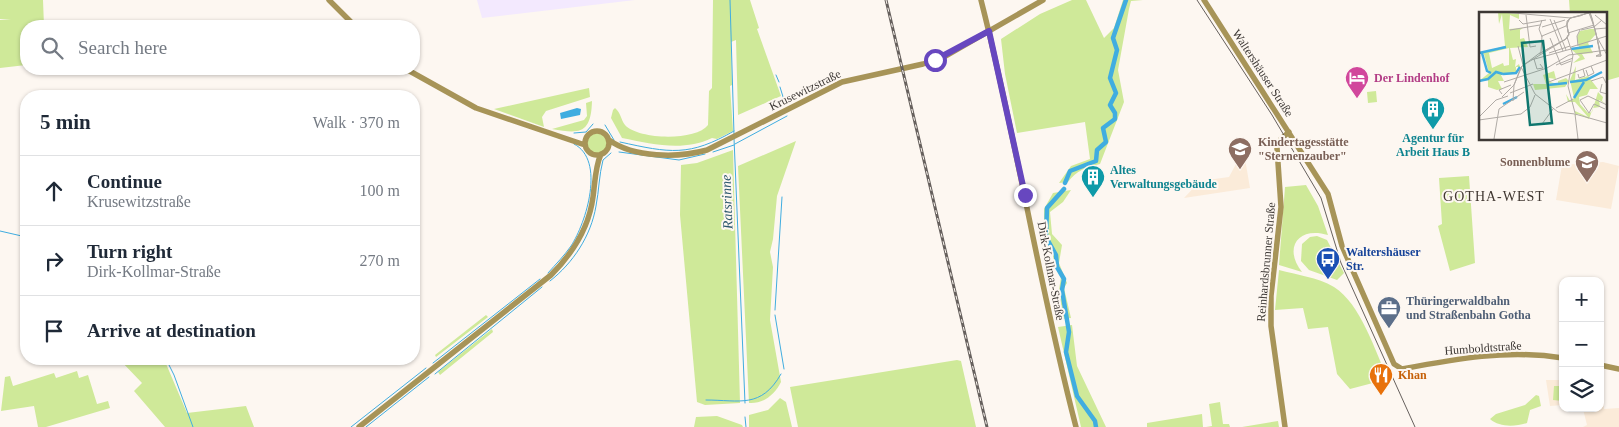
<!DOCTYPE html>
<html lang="en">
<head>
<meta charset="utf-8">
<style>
  :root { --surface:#fff; --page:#f2f2f3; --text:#1f2937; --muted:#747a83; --line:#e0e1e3 }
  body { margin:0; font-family:Georgia,serif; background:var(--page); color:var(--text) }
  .controls { position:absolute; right:15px; bottom:15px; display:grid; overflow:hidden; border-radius:10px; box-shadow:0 1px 4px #0004 }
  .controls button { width:45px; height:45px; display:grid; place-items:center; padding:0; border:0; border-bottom:1px solid var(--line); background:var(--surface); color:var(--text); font:25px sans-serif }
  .stop { position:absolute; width:15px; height:15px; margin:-11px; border:4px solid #6747bf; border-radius:50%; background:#fff }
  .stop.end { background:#6747bf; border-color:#fff; box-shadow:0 1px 5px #0008 }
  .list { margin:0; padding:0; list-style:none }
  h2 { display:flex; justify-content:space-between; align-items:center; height:65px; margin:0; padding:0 20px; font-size:21px }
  h2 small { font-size:16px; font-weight:400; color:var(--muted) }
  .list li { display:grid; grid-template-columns:32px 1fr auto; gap:15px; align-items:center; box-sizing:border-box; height:70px; padding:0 20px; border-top:1px solid var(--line) }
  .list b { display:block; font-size:19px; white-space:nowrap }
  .list p { margin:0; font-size:16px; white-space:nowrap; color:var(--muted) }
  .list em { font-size:16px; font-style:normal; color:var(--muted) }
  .icon { flex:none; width:28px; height:28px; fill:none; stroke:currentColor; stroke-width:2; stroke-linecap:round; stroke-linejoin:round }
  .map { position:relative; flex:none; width:1619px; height:427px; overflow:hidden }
  .search { position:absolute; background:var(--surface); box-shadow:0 1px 4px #0004; left:20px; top:20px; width:400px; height:55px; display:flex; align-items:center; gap:12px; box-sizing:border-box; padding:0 18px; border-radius:20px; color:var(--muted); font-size:19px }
  .panel { position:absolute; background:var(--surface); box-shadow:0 1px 4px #0004; left:20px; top:90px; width:400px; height:275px; border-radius:20px }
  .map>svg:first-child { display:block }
  .education { fill:#fbebd9 }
  .medical { fill:#f3e9fe }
  .green { fill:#cfe999 }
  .water { fill:#40ade0 }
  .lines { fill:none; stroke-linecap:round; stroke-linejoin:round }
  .stream { stroke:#40ade0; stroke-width:1 }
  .canal { stroke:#40ade0; stroke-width:4.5 }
  .secondary { stroke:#a79458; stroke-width:5.5 }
  .tram { stroke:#66605d; stroke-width:1 }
  .rail-casing { stroke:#66605d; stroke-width:3 }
  .rail { stroke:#fdf7f1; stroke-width:1; stroke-dasharray:4; stroke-linecap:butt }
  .route { stroke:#6747bf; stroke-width:6 }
  .labels { text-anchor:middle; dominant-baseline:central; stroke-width:4; stroke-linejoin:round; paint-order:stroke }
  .street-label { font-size:12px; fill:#3d3835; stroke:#fdf7f1 }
  .hotel-label { font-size:12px; font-weight:bold; fill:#b23c85; stroke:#fdf7f1; text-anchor:start }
  .culture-label { font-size:12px; font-weight:bold; fill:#0d838f; stroke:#fdf7f1 }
  .education-label { font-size:12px; font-weight:bold; fill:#785e54; stroke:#fdf7f1; text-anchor:start }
  .transit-label { font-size:12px; font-weight:bold; fill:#164399; stroke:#fdf7f1; text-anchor:start }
  .service-label { font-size:12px; font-weight:bold; fill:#4e5e75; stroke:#fdf7f1; text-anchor:start }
  .food-label { font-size:12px; font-weight:bold; fill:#c56008; stroke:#fdf7f1; text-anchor:start }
  .neighbourhood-label { font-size:14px; letter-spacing:1px; fill:#403731; stroke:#fdf7f1 }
  .water-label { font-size:14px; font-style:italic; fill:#2c586e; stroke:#fdf7f1 }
  .inset-river { fill:none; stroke:#40ade0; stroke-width:2.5 }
  .inset-road { fill:none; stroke:#b0aba6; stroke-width:1 }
  .view { fill:#0f766e; fill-opacity:0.15; stroke:#0f766e; stroke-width:2.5 }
  .inset-edge { fill:none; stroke:#3d3835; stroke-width:2.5 }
</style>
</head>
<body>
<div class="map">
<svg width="1619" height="427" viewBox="0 0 1619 427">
  <rect width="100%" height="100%" fill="#fdf7f1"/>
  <!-- education -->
  <path class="education" d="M 1242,141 L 1250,188 L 1184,198 L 1200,181 L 1229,177 L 1236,164 L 1233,142 Z
    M 1603,162 L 1619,166 L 1611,209 L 1556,200 L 1562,165 Z
    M 1546,380 L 1563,380 L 1563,405 L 1550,406 Z
    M 1600,380 L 1604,409 L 1619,408 L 1619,427 L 1583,427 L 1587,425 L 1583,409 L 1574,412 L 1572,408 L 1600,408 Z"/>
  <!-- medical -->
  <path class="medical" d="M 477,0 L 635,0 L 482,18 Z"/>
  <!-- green -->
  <path class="green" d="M 0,0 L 43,0 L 44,26 L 26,26 L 26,65 L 0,68 L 0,20 L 11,19 L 0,19 Z
    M 713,0 L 750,0 L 759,28 L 757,29 L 781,96 L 738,115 L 736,40 L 731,42 L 732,85 L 730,86 L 733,131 L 717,139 L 712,138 C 683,152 652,144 622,138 L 611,118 L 613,110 L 615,108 C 621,113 621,120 625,125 C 639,140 696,141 708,125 L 709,91 L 712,88 Z
    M 1072,0 L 1086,0 L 1104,38 L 1114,28 L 1123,0 L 1143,0 L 1131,1 L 1129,9 L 1118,70 L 1124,102 L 1100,164 C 1086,167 1076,171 1068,182 L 1059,183 L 1071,166 L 1090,159 L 1085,122 L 1017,133 L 1005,74 L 1001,39 L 1040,14 Z
    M 1569,0 L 1619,0 L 1619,77 L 1605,81 L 1605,14 L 1570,14 Z
    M 589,88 L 590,97 L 546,111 L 542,117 L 544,127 L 494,109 Z
    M 1376,91 L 1377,102 L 1368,103 L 1367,92 Z
    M 592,101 C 591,134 580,134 552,129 L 584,120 L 587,116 L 586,103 Z
    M586 143a11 11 0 1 1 22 0a11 11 0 1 1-22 0Z
    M 796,141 L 777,196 L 773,239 L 770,252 L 773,267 L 770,320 L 781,382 C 775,394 764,404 749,403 L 738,166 Z
    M 733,150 L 740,403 L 705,405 L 697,402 L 680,215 L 681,165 L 697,163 Z
    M 1469,176 L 1475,263 L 1450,271 L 1438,226 L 1442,224 L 1439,178 Z
    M 1306,185 L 1318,206 L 1328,235 C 1298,226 1283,248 1302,272 L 1279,265 L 1285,187 Z
    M 1071,190 L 1063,202 L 1050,212 L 1052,234 L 1062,245 L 1059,263 L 1067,283 L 1064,288 L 1071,318 L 1063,319 L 1059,290 L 1061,277 L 1056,269 L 1052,252 L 1044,238 L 1044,209 L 1053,193 Z
    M 1317,236 L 1327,240 L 1344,273 L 1337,280 L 1309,270 L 1301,261 L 1302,244 L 1310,237 Z
    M 1279,270 C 1297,275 1317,277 1334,287 C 1361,304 1375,351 1388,379 L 1350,389 L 1337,374 L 1328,327 L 1308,329 L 1303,308 L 1275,310 Z
    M 486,315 L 488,317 L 436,357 L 435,355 Z
    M 1072,325 L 1077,366 L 1106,427 L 1081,427 L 1058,327 Z
    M 492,329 L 493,332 L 440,375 L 438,372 Z
    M 119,359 L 164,359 L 187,413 L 246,406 L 254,427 L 165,427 L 134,391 L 142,383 Z
    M 957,360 L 961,361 L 976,427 L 798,427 L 790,387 Z
    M 77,371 L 79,378 L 88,375 L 97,404 L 108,401 L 110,408 L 46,427 L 38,427 L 34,406 L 1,411 L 5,377 L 10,376 L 13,386 L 54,373 L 56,378 Z
    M 1554,386 L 1563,386 L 1563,401 L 1553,400 Z
    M 1536,395 L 1539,396 L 1541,406 L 1530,410 L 1527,423 C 1514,427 1499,427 1490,419 L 1496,414 L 1525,405 Z
    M 780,398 L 786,402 L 792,427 L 749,427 L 749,415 L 768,410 Z
    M 1220,402 L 1223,424 L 1229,424 L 1230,427 L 1206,427 L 1212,426 L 1209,404 Z
    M 1202,414 L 1203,427 L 1147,427 L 1147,423 Z
    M 717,416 L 742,425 L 743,427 L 694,427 L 696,417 Z
    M 1278,421 L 1279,427 L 1242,427 Z"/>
  <!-- water -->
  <path class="water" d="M 577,108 L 581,109 L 580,115 L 561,119 L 560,113 Z"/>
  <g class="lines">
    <!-- stream -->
    <path class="stream" d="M 730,0 L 734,134
      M 776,75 L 779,82
      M 780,87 L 784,100
      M 605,125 L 614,140
      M 574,133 L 586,132 L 593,124
      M 734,138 L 745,403
      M 620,142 C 670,153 689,157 734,131
      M 735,144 L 787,116
      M 619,152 L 679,160 L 705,154
      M 713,152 L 734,145
      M 0,231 L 26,237
      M 548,273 C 556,264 564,256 571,246 C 586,223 606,160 574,144
      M 550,281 C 573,263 591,236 596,206 C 599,191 599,175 603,160 L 611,153
      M 775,310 L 782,197
      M 775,315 L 784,369
      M 166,359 L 174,375 L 193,427
      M 433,363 L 540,279
      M 435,374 L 542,287
      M 706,400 C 740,400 761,409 781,374
      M 745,417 L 746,427
      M 351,427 L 426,368
      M 366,427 L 429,377"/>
    <!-- canal -->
    <path class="canal" d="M 1065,183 L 1070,171 L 1096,161 L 1097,150 L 1106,142 L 1103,128 L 1115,119 L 1115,113 L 1110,105 L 1116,93 L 1110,78 L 1117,50 L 1113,38 L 1126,0
      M 1064,189 L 1047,208 L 1046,237 L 1056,255 L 1057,267 L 1064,279 L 1062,290 L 1069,332 L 1066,352 L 1077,396 L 1095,421 L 1096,427"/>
    <!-- secondary -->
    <path class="secondary" d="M 329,0 L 355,26
      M 981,0 C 1017,141 1039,286 1076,427
      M 1204,0 L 1328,194 L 1342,246 L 1394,364 L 1402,369 C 1455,359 1508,349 1563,358
      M 406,69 L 476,108 L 585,145
      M585 143a12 12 0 1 1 24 0a12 12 0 1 1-24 0Z
      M 609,140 C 634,158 678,158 707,150 L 842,82 L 923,64 L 942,58 L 1043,0
      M 1600,365 L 1619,369
      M 359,427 L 551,275 C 573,253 589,228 593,197 C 595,183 595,167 601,154
      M 1285,427 L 1271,326 L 1271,296 L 1281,207 L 1277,148 L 1281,139 L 1289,132"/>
    <!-- tram -->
    <path class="tram" d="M 1197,0 L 1272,115 L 1321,198 L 1341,263 L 1415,427"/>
    <!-- rail casing -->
    <g class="rail-casing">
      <path id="rail" d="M 886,0 L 987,427"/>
    </g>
    <!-- rail -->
    <use href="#rail" class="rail"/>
  </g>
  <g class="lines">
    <!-- route -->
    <path class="route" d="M 935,60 L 989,31 L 1025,195"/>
  </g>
  <!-- icons -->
  <defs>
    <g id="hotel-pin" transform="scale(1.25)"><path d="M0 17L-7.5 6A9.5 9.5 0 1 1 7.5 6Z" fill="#d1479c" stroke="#fdf7f1"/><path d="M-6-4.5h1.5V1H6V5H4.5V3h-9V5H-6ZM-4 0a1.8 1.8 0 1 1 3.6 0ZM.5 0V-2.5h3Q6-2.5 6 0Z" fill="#fff"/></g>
    <g id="building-pin" transform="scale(1.25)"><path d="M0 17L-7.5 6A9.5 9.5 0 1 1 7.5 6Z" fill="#0f9aa8" stroke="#fdf7f1"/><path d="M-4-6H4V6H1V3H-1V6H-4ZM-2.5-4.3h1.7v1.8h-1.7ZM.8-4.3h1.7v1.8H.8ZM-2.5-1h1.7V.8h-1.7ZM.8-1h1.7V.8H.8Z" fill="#fff"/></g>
    <g id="school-pin" transform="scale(1.25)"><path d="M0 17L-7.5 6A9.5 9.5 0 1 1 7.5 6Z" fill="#8d6e63" stroke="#fdf7f1"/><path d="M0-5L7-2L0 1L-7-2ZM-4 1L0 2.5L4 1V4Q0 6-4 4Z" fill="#fff"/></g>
    <g id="bus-pin" transform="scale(1.25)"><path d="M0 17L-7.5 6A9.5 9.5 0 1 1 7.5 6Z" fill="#1a4fb4" stroke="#fdf7f1"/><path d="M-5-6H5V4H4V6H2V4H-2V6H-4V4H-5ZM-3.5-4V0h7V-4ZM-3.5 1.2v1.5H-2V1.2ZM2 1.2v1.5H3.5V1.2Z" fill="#fff"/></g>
    <g id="office-pin" transform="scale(1.25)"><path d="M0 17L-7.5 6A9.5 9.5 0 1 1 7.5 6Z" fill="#5c6f8a" stroke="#fdf7f1"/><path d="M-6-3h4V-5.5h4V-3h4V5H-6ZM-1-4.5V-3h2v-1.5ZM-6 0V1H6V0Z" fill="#fff"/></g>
    <g id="restaurant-pin" transform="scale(1.25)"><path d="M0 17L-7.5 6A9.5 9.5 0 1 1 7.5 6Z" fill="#e8710a" stroke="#fdf7f1"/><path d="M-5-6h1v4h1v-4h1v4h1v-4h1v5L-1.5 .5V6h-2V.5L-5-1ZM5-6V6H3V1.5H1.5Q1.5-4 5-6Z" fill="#fff"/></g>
  </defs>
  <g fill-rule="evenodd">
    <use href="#hotel-pin" x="1357" y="78"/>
    <use href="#building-pin" x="1433" y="109"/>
    <use href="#school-pin" x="1240" y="149"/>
    <use href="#school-pin" x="1587" y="162"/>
    <use href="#building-pin" x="1093" y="177"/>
    <use href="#bus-pin" x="1328" y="259"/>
    <use href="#office-pin" x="1389" y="308"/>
    <use href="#restaurant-pin" x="1381" y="375"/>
  </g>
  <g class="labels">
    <!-- street labels -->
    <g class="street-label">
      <text transform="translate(1263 73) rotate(57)">Waltershäuser Straße</text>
      <text transform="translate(805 90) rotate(-26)">Krusewitzstraße</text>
      <text transform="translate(1266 262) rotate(-85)">Reinhardsbrunner Straße</text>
      <text transform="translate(1051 271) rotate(79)">Dirk-Kollmar-Straße</text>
      <text transform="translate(1483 348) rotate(-4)">Humboldtstraße</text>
    </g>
    <!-- hotel labels -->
    <g class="hotel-label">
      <text x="1374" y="78">Der Lindenhof</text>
    </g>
    <!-- culture labels -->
    <g class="culture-label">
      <text x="1433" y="138">Agentur für<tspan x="1433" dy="14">Arbeit Haus B</tspan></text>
      <text x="1110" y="170" text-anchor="start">Altes<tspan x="1110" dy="14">Verwaltungsgebäude</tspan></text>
    </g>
    <!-- education labels -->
    <g class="education-label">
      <text x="1258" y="142">Kindertagesstätte<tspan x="1258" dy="14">"Sternenzauber"</tspan></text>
      <text x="1570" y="162" text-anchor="end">Sonnenblume</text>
    </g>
    <!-- transit labels -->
    <g class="transit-label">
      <text x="1346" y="252">Waltershäuser<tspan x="1346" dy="14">Str.</tspan></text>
    </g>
    <!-- service labels -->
    <g class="service-label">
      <text x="1406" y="301">Thüringerwaldbahn<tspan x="1406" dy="14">und Straßenbahn Gotha</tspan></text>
    </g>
    <!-- food labels -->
    <g class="food-label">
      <text x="1398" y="375">Khan</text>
    </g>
    <!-- neighbourhood labels -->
    <g class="neighbourhood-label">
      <text x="1494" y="196">GOTHA-WEST</text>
    </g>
    <!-- water labels -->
    <g class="water-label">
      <text transform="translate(727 202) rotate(-92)">Ratsrinne</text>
    </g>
  </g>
  <!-- overview -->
  <g transform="translate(1479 12)">
    <rect width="128" height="128" fill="#fdf7f1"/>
    <path d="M 19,0 L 40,2 L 40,7 L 31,3 L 30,17 L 44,16 L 41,18 L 41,27 L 45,26 L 49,35 L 31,36 L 34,48 L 37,47 L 36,55 L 40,52 L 41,55 L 37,55 L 37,61 L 22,63 L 25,69 L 19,69 L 23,77 L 18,78 L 9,75 L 9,68 L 0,69 L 10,61 L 5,42 L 0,41 L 26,34 L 23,2 L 20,12 ZM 30,36 L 30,53 L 25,54 L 24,51 L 13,56 L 10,41 ZM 111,17 L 115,17 L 117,22 L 109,31 L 114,41 L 103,42 L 106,47 L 94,51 L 101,45 L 93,38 L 100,35 L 98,25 L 101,19 ZM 97,54 L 96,68 L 109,64 L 119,77 L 111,77 L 108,83 L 100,85 L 101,92 L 109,101 L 113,100 L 119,80 L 124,85 L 127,73 L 123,89 L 127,92 L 120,88 L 121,95 L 114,96 L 110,107 L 99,102 L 96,104 L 96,99 L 109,105 L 96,90 L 89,90 L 87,82 L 91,89 L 95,86 L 91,68 ZM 75,59 L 77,67 L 70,66 L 71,70 L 79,72 L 79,69 L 87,66 L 90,69 L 86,75 L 56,78 L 54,72 L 67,72 L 64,63 Z" fill="#cfe999" fill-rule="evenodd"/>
    <path class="inset-river" d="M 92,37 L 114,34M 0,41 L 27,35M 3,41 L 8,59 L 12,61M 24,62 L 37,61 L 41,55M 0,69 L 9,67 L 17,60 L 24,62M 91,70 L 107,68 L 123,60M 69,73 L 88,71M 95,86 L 105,70M 24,92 L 38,85"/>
    <path class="inset-road" d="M 22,0 L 92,6M 47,3 L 51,35 L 57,34M 116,3 L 128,13M 71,7 L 84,39M 40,8 L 44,12 L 67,8M 75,8 L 87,38M 63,15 L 86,8M 116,17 L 122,44 L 117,44M 31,18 L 61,13M 102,18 L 115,15 L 123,8M 89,21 L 115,13M 63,25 L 60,17 L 63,8M 88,25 L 94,43 L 89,74 L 96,101M 71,26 L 82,53 L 92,49M 119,27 L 128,43M 39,34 L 44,53M 99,34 L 98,24 L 101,18M 92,35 L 128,24M 63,40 L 87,27 L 90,23 L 88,14M 70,41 L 91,34M 55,47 L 58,57 L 64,56 L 61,52M 52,48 L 92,37M 77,53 L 94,46M 107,58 L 109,64 L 115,61 L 112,54M 99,62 L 100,66 L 106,64 L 104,57M 112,69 L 124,65 L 127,71M 25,70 L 68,56 L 90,43 L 128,38M 67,71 L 128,48M 123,72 L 121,80 L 128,82M 31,81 L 54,72M 23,82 L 20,78 L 32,73M 56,82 L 42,55 L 62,40 L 63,24 L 87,14 L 91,6 L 110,1 L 116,17 L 128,16M 56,82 L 79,100 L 96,102M 23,85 L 35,73 L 42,55M 34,89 L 35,73 L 43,54 L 87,27 L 89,23 L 90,22 L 89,20 L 89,19 L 88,14 L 88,9 L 92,6 L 99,4 L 109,1 L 110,1 L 111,0 L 118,26 L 122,44 L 117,44 L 121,42 L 118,26 L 113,6 L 111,1 L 111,0 L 110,1 L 108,1 L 101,4 L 91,6 L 88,11 L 88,12 L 89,20 L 90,22 L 87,27 L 60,42M 77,96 L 94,87M 126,97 L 115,92 L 110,101 L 101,88 L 109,84 L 128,93M 96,102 L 99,127M 96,102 L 128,111M 0,105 L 17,88 L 29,84M 0,108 L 42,102 L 51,95 L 56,83M 63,112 L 74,97M 15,127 L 20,97 L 45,80"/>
    <path class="view" d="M 64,29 L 73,111 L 51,113 L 43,31 Z"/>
    <rect width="128" height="128" class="inset-edge"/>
  </g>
</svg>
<div class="controls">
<button>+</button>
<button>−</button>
<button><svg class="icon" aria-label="layers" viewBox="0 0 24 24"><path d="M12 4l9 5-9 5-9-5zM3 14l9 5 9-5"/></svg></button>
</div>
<div class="stop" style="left:935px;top:60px"></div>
<div class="stop end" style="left:1025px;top:195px"></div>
<div class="search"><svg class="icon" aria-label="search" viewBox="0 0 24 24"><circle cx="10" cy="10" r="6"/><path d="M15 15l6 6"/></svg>Search here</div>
<section class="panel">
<h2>5 min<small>Walk · 370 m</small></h2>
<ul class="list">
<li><svg class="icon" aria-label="ahead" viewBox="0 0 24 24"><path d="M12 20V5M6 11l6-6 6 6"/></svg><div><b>Continue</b><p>Krusewitzstraße</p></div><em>100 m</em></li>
<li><svg class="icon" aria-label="right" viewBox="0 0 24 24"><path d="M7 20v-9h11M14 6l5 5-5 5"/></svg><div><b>Turn right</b><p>Dirk-Kollmar-Straße</p></div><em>270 m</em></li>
<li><svg class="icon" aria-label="arrive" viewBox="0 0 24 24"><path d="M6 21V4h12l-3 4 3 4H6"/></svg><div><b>Arrive at destination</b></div></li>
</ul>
</section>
</div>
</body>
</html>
